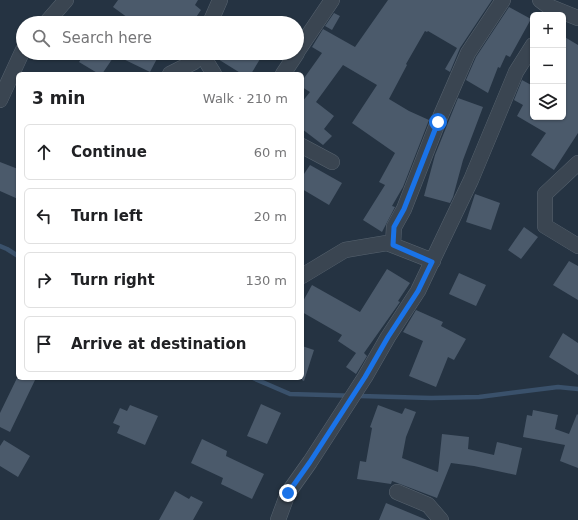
<!DOCTYPE html>
<html lang="en">
<head>
<meta charset="utf-8">
<style>
  :root { --surface:#fff; --page:#f2f2f2; --text:#202124; --muted:#757577; --line:#e0e0e0 }
  body { margin:0; font-family:"DejaVu Sans",sans-serif; background:var(--page); color:var(--text) }
  .controls { position:absolute; right:12px; top:12px; display:grid; overflow:hidden; border-radius:6px; box-shadow:0 1px 3px #0004 }
  .controls button { width:36px; height:36px; display:grid; place-items:center; padding:0; border:0; border-bottom:1px solid var(--line); background:var(--surface); color:var(--text); font:20px sans-serif }
  .stop { position:absolute; width:12px; height:12px; margin:-9px; border:3px solid #1a73e8; border-radius:50%; background:#fff }
  .stop.end { background:#1a73e8; border-color:#fff; box-shadow:0 1px 4px #0008 }
  .list { margin:0; padding:0; list-style:none }
  h2 { display:flex; justify-content:space-between; align-items:center; height:52px; margin:0; padding:0 16px; font-size:17px }
  h2 small { font-size:13px; font-weight:400; color:var(--muted) }
  .list li { display:grid; grid-template-columns:26px 1fr auto; gap:12px; align-items:center; box-sizing:border-box; height:56px; margin:0 8px 8px; padding:0 8px; border:1px solid var(--line); border-radius:6px }
  .list b { display:block; font-size:15px; white-space:nowrap }
  .list em { font-size:13px; font-style:normal; color:var(--muted) }
  .icon { flex:none; width:22px; height:22px; fill:none; stroke:currentColor; stroke-width:2; stroke-linecap:round; stroke-linejoin:round }
  .map { position:relative; flex:none; width:578px; height:520px; overflow:hidden }
  .search { position:absolute; background:var(--surface); box-shadow:0 1px 3px #0004; left:16px; top:16px; width:288px; height:44px; display:flex; align-items:center; gap:10px; box-sizing:border-box; padding:0 14px; border-radius:22px; color:var(--muted); font-size:15px }
  .panel { position:absolute; background:var(--surface); box-shadow:0 1px 3px #0004; left:16px; top:72px; width:288px; height:308px; border-radius:6px }
  .map>svg:first-child { display:block }
  .lines { fill:none; stroke-linecap:round; stroke-linejoin:round }
  .stream { stroke:#3a516b; stroke-width:4.5 }
  .building { fill:#4b5a6b }
  .minor-casing { stroke:#57636f; stroke-width:16 }
  .minor { stroke:#3a4551; stroke-width:15 }
  .route { stroke:#1a73e8; stroke-width:5 }
</style>
</head>
<body>
<div class="map">
<svg width="578" height="520" viewBox="0 0 578 520">
  <rect width="100%" height="100%" fill="#253342"/>
  <g class="lines">
    <!-- stream -->
    <path class="stream" d="M 0,246 L 7,249 L 18,256
      M 253,378 L 290,394 L 431,398 L 479,397 L 558,387 L 578,389"/>
  </g>
  <!-- building -->
  <path class="building" d="M 118,0 L 198,0 L 195,5 L 201,10 L 192,23 L 154,23 L 144,17 L 140,23 L 135,23 L 113,7 Z
    M 388,0 L 492,0 L 460,48 L 450,72 L 445,69 L 457,48 L 428,31 L 427,32 L 425,31 L 406,64 L 407,65 L 389,99 L 409,111 L 429,120 L 403,187 L 392,206 L 395,207 L 382,232 L 363,220 L 385,185 L 379,182 L 395,153 L 352,123 L 377,85 L 343,65 L 316,102 L 334,116 L 324,129 L 332,136 L 323,145 L 302,129 L 302,102 L 310,92 L 302,87 L 302,81 L 322,53 L 312,47 L 323,29 L 355,47 Z
    M 509,7 L 531,19 L 510,57 L 506,55 L 500,68 L 498,67 L 488,93 L 466,80 L 476,57 Z
    M 334,13 L 340,16 L 332,30 L 325,26 Z
    M 563,36 L 578,45 L 578,133 L 554,170 L 531,155 L 546,133 L 517,116 L 523,105 L 514,100 L 522,80 L 533,86 L 533,117 L 563,117 Z
    M 85,53 L 160,53 L 150,72 L 115,55 L 102,74 L 99,74 L 79,62 Z
    M 212,53 L 251,53 L 260,59 L 251,74 L 242,74 L 213,56 Z
    M 458,98 L 483,107 L 463,160 L 453,197 L 450,203 L 424,196 L 435,155 Z
    M 0,162 L 18,169 L 18,199 L 0,191 Z
    M 310,165 L 342,183 L 329,205 L 302,189 L 302,177 Z
    M 475,194 L 500,203 L 491,230 L 466,222 Z
    M 524,227 L 538,237 L 521,259 L 508,250 Z
    M 569,261 L 578,266 L 578,300 L 553,285 Z
    M 387,269 L 410,283 L 398,301 L 400,302 L 364,353 L 367,356 L 356,374 L 346,367 L 356,353 L 338,341 L 342,335 L 302,312 L 302,303 L 312,285 L 360,312 Z
    M 459,273 L 486,285 L 476,306 L 449,294 Z
    M 416,310 L 443,322 L 441,326 L 466,339 L 454,360 L 448,357 L 436,387 L 409,376 L 423,341 L 403,332 Z
    M 563,333 L 578,343 L 578,375 L 549,357 Z
    M 302,346 L 314,350 L 304,381 L 302,380 Z
    M 17,378 L 36,378 L 10,432 L 0,427 L 0,413 Z
    M 261,404 L 281,413 L 267,444 L 247,436 Z
    M 130,405 L 158,416 L 145,445 L 117,433 L 120,426 L 113,423 L 120,408 L 127,411 Z
    M 378,405 L 402,414 L 405,408 L 416,412 L 406,437 L 402,458 L 438,472 L 442,434 L 469,437 L 468,449 L 494,455 L 497,442 L 522,448 L 516,475 L 474,466 L 451,463 L 437,498 L 392,481 L 391,484 L 357,479 L 360,461 L 366,462 L 372,428 L 370,427 Z
    M 533,410 L 558,415 L 555,429 L 569,434 L 577,414 L 578,415 L 578,468 L 560,461 L 565,445 L 523,437 L 527,415 L 532,416 Z
    M 202,439 L 227,451 L 226,456 L 264,474 L 252,499 L 221,484 L 223,478 L 191,463 Z
    M 4,440 L 30,456 L 18,477 L 0,466 L 0,446 Z
    M 175,491 L 189,499 L 191,496 L 203,502 L 193,520 L 159,520 Z
    M 386,503 L 427,520 L 379,520 Z"/>
  <g class="lines">
    <!-- minor casing -->
    <g class="minor-casing">
      <path id="minor" d="M 540,0 L 548,6 L 578,18
        M 46,23 L 66,0
        M 210,23 L 220,0
        M 297,52 L 332,0
        M 201,53 L 214,74
        M 170,74 L 194,62 L 197,53
        M 283,74 L 297,53
        M 0,100 L 23,50
        M 302,146 L 332,162
        M 578,163 L 545,194 L 545,226 L 578,246
        M 393,245 L 394,227 L 404,209 L 438,122 L 468,53 L 503,0
        M 302,276 L 345,250 L 387,243 L 433,261
        M 397,492 L 428,505 L 441,520
        M 278,520 L 288,493 L 310,462 L 365,377 L 388,337 L 418,291 L 471,180 L 516,72 L 533,45"/>
    </g>
    <!-- minor -->
    <use href="#minor" class="minor"/>
  </g>
  <g class="lines">
    <!-- route -->
    <path class="route" d="M 288,493 L 310,462 L 365,377 L 388,337 L 418,291 L 432,262 L 393,245 L 394,227 L 404,209 L 438,122"/>
  </g>
</svg>
<div class="controls">
<button>+</button>
<button>−</button>
<button><svg class="icon" aria-label="layers" viewBox="0 0 24 24"><path d="M12 4l9 5-9 5-9-5zM3 14l9 5 9-5"/></svg></button>
</div>
<div class="stop" style="left:438px;top:122px"></div>
<div class="stop end" style="left:288px;top:493px"></div>
<div class="search"><svg class="icon" aria-label="search" viewBox="0 0 24 24"><circle cx="10" cy="10" r="6"/><path d="M15 15l6 6"/></svg>Search here</div>
<section class="panel">
<h2>3 min<small>Walk · 210 m</small></h2>
<ul class="list">
<li><svg class="icon" aria-label="ahead" viewBox="0 0 24 24"><path d="M12 20V5M6 11l6-6 6 6"/></svg><div><b>Continue</b></div><em>60 m</em></li>
<li><svg class="icon" aria-label="left" viewBox="0 0 24 24"><path d="M17 20v-9H6M10 6l-5 5 5 5"/></svg><div><b>Turn left</b></div><em>20 m</em></li>
<li><svg class="icon" aria-label="right" viewBox="0 0 24 24"><path d="M7 20v-9h11M14 6l5 5-5 5"/></svg><div><b>Turn right</b></div><em>130 m</em></li>
<li><svg class="icon" aria-label="arrive" viewBox="0 0 24 24"><path d="M6 21V4h12l-3 4 3 4H6"/></svg><div><b>Arrive at destination</b></div></li>
</ul>
</section>
</div>
</body>
</html>
